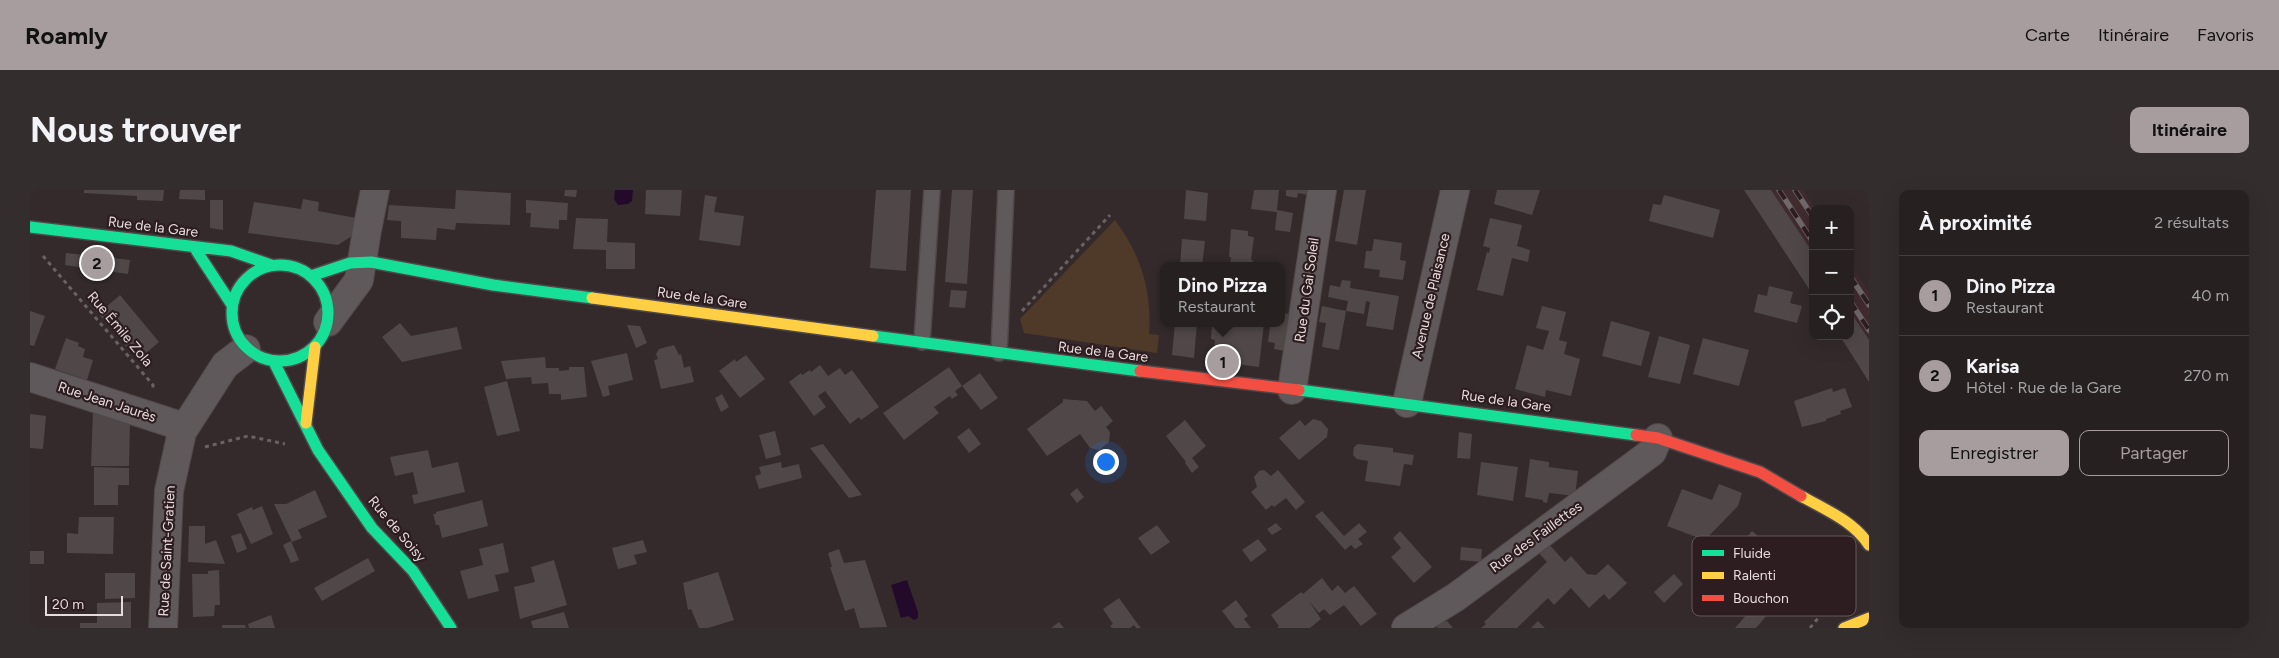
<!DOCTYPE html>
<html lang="fr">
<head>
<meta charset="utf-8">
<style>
  :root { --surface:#272021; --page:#332d2e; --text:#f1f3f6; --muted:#a4a3a5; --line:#433e3f; --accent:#a89d9e }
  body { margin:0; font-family:Figtree,sans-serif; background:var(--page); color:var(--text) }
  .controls { position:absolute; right:15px; top:15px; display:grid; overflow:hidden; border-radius:10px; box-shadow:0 5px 20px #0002 }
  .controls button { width:45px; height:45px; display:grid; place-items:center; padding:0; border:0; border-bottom:1px solid var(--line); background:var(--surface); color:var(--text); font:25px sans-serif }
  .scale { position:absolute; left:15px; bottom:12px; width:78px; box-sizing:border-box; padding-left:5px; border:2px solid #e6dbdc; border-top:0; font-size:14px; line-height:18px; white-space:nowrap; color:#e6dbdc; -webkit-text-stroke:4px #2d1d20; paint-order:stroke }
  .you { position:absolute; left:1075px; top:271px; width:18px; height:18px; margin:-12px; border:4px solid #fff; border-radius:50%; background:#1a73e8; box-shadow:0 0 0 8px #1a73e833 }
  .badge { display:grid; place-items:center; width:32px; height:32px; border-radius:50%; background:var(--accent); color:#111; font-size:16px; font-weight:700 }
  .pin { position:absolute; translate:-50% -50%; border:2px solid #fff; box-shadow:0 1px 5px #0006 }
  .popup { position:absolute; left:1130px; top:72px; width:125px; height:65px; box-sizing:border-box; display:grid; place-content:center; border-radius:10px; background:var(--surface); filter:drop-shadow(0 1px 4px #0005); font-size:16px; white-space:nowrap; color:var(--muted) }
  .popup b { font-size:19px; color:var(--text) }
  .popup::after { content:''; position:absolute; left:50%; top:100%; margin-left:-10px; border:10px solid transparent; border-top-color:var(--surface) }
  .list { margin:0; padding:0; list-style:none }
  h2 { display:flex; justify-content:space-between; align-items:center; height:65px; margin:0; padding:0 20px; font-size:21px }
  h2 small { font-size:16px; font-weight:400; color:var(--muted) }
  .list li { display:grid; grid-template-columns:32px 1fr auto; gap:15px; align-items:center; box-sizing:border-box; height:80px; padding:0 20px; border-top:1px solid var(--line) }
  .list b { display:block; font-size:19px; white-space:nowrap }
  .list p { margin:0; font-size:16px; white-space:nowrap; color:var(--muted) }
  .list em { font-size:16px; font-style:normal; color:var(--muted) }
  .actions { display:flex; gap:10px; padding:15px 20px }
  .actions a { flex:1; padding:11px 0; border:1px solid var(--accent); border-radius:10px; text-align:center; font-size:18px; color:var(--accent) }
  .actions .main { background:var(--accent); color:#111 }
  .icon { flex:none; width:28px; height:28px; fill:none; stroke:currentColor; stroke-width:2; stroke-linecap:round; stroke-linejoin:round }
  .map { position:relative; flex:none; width:1839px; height:438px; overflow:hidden; border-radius:10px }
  header { display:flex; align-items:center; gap:30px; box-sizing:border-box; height:70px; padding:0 25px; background:var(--accent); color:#111 }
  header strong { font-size:24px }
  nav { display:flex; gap:28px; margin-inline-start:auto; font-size:18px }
  .intro { display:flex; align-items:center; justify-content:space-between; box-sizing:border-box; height:120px; padding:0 30px }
  h1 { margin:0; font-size:35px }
  .button { padding:12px 22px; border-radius:10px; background:var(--accent); color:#111; font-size:18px; font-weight:700 }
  main { display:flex; gap:30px; padding:0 30px }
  aside { flex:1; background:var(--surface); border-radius:10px; box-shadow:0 5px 20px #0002 }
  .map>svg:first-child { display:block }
  .built { fill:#402b2f }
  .green { fill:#4f3928 }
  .water { fill:#230a2b }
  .building { fill:#4f4748 }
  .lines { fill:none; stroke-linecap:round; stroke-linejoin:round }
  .lane-casing { stroke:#504749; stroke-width:18 }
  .street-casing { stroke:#504749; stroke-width:30 }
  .fast-casing { stroke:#504749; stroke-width:14 }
  .slow-casing { stroke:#504749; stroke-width:14 }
  .jam-casing { stroke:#504749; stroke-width:14 }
  .path { stroke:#696265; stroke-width:3; stroke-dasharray:4 4; stroke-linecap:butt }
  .lane { stroke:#60595c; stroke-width:15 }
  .street { stroke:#60595c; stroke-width:28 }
  .fast { stroke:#16e098; stroke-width:11 }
  .slow { stroke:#ffcf43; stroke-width:11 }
  .jam { stroke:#f24e42; stroke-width:11 }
  .rail-casing { stroke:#6f686a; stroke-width:5.5 }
  .rail { stroke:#2d1d20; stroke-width:4; stroke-dasharray:11; stroke-linecap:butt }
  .labels { text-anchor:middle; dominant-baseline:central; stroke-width:4.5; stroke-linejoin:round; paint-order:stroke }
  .street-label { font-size:14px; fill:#e6dbdc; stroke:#2d1d20 }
  .key { fill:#2d1d20; stroke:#645658; stroke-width:1 }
  .key-label { font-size:14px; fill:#e6dbdc }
</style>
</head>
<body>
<header>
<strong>Roamly</strong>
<nav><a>Carte</a><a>Itinéraire</a><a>Favoris</a></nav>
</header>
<div class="intro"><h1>Nous trouver</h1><a class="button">Itinéraire</a></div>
<main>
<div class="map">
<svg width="1839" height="438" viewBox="0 0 1839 438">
  <rect width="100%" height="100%" fill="#342a2c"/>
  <!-- built -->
  <path class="built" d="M 1741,0 L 1773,0 L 1784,17 L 1783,63 Z
    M 1820,73 L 1839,102 L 1839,150 L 1820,121 Z"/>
  <!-- green -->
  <path class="green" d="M 1085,30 C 1111,65 1122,101 1119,144 L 1129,145 L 1127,163 L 994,143 L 990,129 Z"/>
  <!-- water -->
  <path class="water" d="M 585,0 L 603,0 L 602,11 L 598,14 L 588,15 L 584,9 Z
    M 877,390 L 888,422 L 888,428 L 884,430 L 878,426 L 871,428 L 861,395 Z"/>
  <!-- building -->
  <path class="building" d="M 54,0 L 134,0 L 133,11 L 107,10 L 107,6 L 54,3 Z
    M 150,0 L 175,0 L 175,10 L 149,9 Z
    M 426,0 L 481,3 L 480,35 L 426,33 L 425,40 L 407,38 L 406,50 L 371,48 L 371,31 L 357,30 L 359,15 L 425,19 Z
    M 535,0 L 547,0 L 546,7 L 534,6 Z
    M 616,0 L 652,0 L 650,26 L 615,24 Z
    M 846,0 L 881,0 L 876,81 L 840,78 Z
    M 922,0 L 943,0 L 937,94 L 915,92 Z
    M 1156,0 L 1178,3 L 1176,31 L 1154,29 Z
    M 1224,0 L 1249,0 L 1247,20 L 1263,23 L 1260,42 L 1245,40 L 1247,22 L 1221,19 Z
    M 1256,0 L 1279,0 L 1278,5 L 1268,3 L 1267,8 L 1256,6 Z
    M 1314,0 L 1336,0 L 1327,55 L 1305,51 Z
    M 1467,0 L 1510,0 L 1502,25 L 1464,14 Z
    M 1714,0 L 1741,0 L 1783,63 L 1783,105 Z
    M 675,5 L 687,7 L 684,22 L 714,26 L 710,56 L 669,50 Z
    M 1634,5 L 1690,20 L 1683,48 L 1619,31 L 1623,14 L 1631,15 Z
    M 273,9 L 289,12 L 288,21 L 326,28 L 322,46 L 308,55 L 218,43 L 224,12 L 271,19 Z
    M 180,10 L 193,10 L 193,40 L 180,38 Z
    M 496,10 L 538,13 L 537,30 L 529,30 L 529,39 L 500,37 L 501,23 L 496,23 Z
    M 546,28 L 578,29 L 577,52 L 605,53 L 605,79 L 576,79 L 576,60 L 543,59 Z
    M 1460,28 L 1492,35 L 1487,56 L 1500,60 L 1498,72 L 1482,68 L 1473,106 L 1447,100 L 1457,62 L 1459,63 L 1460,58 L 1453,56 Z
    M 1201,39 L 1218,41 L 1218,46 L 1224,47 L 1221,70 L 1223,70 L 1222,76 L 1200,76 L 1201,67 L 1199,67 Z
    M 1152,49 L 1175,51 L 1172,76 L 1150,76 Z
    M 1344,49 L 1372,53 L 1370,70 L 1376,71 L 1373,90 L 1349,87 L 1350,80 L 1334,78 L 1336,61 L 1342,61 Z
    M 36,63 L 100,70 L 98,84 L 35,75 Z
    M 1312,90 L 1321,91 L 1320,98 L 1369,106 L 1363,140 L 1336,136 L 1340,112 L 1336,111 L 1334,124 L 1316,121 L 1309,160 L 1292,157 L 1296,133 L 1289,132 L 1292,116 L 1316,121 L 1318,111 L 1298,107 L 1300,95 L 1310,97 Z
    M 1739,96 L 1763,102 L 1760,113 L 1772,116 L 1767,133 L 1724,122 L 1728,104 L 1737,106 Z
    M 921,100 L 937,101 L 935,118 L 919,117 Z
    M 90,105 L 129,152 L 108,170 L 60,114 L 67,108 L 75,118 Z
    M 1512,116 L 1536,122 L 1529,150 L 1537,152 L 1534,164 L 1550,169 L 1541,206 L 1516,200 L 1515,207 L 1485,199 L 1497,155 L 1513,160 L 1519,141 L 1506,138 Z
    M 0,121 L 15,126 L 4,156 L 0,155 Z
    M 1820,121 L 1839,150 L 1839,192 L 1810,146 L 1820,146 Z
    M 1252,123 L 1267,125 L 1261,162 L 1244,159 L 1245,153 L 1238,152 L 1240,136 L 1238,133 L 1252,133 Z
    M 1581,131 L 1620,142 L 1611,176 L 1572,166 Z
    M 370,133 L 381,146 L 427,137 L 432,159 L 372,172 L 352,147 Z
    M 1145,133 L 1167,133 L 1164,168 L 1142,165 Z
    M 1182,133 L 1234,133 L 1229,177 L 1183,171 L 1185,150 L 1181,149 Z
    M 597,135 L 610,136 L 617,153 L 606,158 Z
    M 1629,146 L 1660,155 L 1650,194 L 1618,187 Z
    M 36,148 L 49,153 L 48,156 L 55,159 L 53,167 L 63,170 L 57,190 L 25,179 Z
    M 1673,148 L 1719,160 L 1709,196 L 1663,184 Z
    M 644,155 L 649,165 L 651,164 L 654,178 L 660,176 L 664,192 L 631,199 L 624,170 L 628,169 L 626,164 L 629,159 Z
    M 597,163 L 603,190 L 578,196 L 580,205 L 573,207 L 561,171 Z
    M 716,165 L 735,189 L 710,208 L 689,181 L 705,169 L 706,172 Z
    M 515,167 L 516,178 L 529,178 L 529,181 L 539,180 L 539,177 L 554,177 L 557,207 L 531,210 L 531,204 L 519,204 L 518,193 L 502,194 L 501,187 L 476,189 L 471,171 Z
    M 790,175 L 798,186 L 810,178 L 815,185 L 822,180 L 849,217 L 831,230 L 829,227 L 820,234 L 795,201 L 788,206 L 796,217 L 784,226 L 759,192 L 771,183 L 772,185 L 780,180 L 781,182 Z
    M 919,177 L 932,196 L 925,201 L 928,205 L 922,209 L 920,206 L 904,217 L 909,223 L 874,250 L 853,223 Z
    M 950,183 L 968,208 L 951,220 L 932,196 Z
    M 477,191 L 490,241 L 467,246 L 454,197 Z
    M 1802,198 L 1803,202 L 1815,198 L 1822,217 L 1810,221 L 1811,224 L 1796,229 L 1796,231 L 1772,237 L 1764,211 Z
    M 692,204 L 699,217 L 691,222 L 685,208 Z
    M 1033,209 L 1057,211 L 1065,221 L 1071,216 L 1083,231 L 1076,237 L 1080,242 L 1079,252 L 1069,260 L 1060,258 L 1050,244 L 1017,266 L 997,239 L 1033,212 Z
    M 63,221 L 100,233 L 99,276 L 61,276 Z
    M 0,224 L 16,226 L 13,259 L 0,258 Z
    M 1283,229 L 1291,231 L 1298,239 L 1297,247 L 1269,270 L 1249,248 L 1270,230 L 1275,236 Z
    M 1155,230 L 1176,256 L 1162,268 L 1169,277 L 1162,283 L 1155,273 L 1156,272 L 1136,246 Z
    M 939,238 L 951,254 L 939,263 L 927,247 Z
    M 745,241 L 751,265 L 736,269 L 729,245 Z
    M 1429,242 L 1442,244 L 1440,269 L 1427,268 Z
    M 793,254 L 832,305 L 819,308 L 780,258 Z
    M 1328,254 L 1363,258 L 1363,262 L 1384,265 L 1382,275 L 1374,274 L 1370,296 L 1335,291 L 1338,271 L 1327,269 L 1323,265 L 1324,257 Z
    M 398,260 L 402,278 L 428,272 L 435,302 L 384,314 L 382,305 L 388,304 L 383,282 L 365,286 L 360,267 Z
    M 1500,269 L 1519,272 L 1519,277 L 1548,281 L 1545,306 L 1519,303 L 1517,313 L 1513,312 L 1513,310 L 1495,307 Z
    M 751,272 L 752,278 L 769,274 L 772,288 L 729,299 L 725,286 L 731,284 L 729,277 Z
    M 1451,272 L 1488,277 L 1483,311 L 1447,305 Z
    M 64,277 L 99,278 L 99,295 L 88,295 L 88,315 L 64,315 Z
    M 1234,280 L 1241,286 L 1248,280 L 1275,312 L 1266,320 L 1256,308 L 1244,317 L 1242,315 L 1236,320 L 1221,302 L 1227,297 L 1224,287 L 1229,281 Z
    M 1689,294 L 1712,303 L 1708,316 L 1673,352 L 1669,348 L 1637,336 L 1652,299 L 1682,310 Z
    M 1047,298 L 1054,307 L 1047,313 L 1040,304 Z
    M 285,300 L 297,327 L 268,340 L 272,348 L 262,352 L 244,314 L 256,314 Z
    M 452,310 L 458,336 L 412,348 L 409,335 L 406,335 L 403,324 L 406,324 L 406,322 Z
    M 232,316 L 243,344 L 221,354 L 207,324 L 222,317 L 223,320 Z
    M 1292,321 L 1314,346 L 1329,333 L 1337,342 L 1328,349 L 1333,354 L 1325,359 L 1321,355 L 1315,360 L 1285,326 Z
    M 49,327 L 84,327 L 83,364 L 37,363 L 37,343 L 48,344 Z
    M 1246,333 L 1252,339 L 1242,345 L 1237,339 Z
    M 1127,335 L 1140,352 L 1121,365 L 1108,348 Z
    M 159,336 L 175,336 L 175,354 L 186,350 L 195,374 L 158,372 Z
    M 1370,341 L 1402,377 L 1384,393 L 1361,367 L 1371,358 L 1363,348 Z
    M 1722,341 L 1746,361 L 1737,372 L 1748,381 L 1738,392 L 1704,362 Z
    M 211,343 L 217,359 L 207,363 L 201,346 Z
    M 1228,349 L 1237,360 L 1221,372 L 1212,360 Z
    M 613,350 L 617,362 L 604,365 L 607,374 L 588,379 L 582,358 Z
    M 261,351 L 269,370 L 261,373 L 253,355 Z
    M 1787,351 L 1795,358 L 1779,376 L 1771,369 Z
    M 1517,352 L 1535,372 L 1541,366 L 1557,384 L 1566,385 L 1578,374 L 1597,393 L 1579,410 L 1574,404 L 1559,418 L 1541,398 L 1524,415 L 1518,408 L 1487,438 L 1451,438 L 1456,434 L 1454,432 L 1517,372 L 1506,360 Z
    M 473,353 L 479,382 L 465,385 L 469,401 L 438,409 L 430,381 L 453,375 L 449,359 Z
    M 1431,357 L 1452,359 L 1451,372 L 1430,370 Z
    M 809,359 L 814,373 L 835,370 L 857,437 L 830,438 L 824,418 L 815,421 L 800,377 L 802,377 L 798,363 Z
    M 0,361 L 14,361 L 14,374 L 0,374 Z
    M 338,368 L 345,381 L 292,411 L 284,398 Z
    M 524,370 L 537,415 L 490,429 L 484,397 L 505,392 L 501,377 Z
    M 189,380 L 190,415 L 185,415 L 184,426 L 163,427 L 162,384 L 178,384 L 178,381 Z
    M 688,382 L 704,430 L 678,438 L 669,438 L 661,419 L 658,420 L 653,393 Z
    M 75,383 L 105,383 L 105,408 L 75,409 Z
    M 1644,384 L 1653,394 L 1634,413 L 1624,402 Z
    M 1755,387 L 1763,395 L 1726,438 L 1705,438 L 1735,404 L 1742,403 Z
    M 1292,388 L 1302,401 L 1308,395 L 1315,403 L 1324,396 L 1347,424 L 1331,436 L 1314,415 L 1300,425 L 1294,419 L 1289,423 L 1279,411 L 1291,429 L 1280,438 L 1247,438 L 1249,436 L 1241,425 L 1271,402 L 1273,404 Z
    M 1089,408 L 1107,433 L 1111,438 L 1106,438 L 1104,435 L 1100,438 L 1082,438 L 1080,436 L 1083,434 L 1073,419 Z
    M 1206,410 L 1218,426 L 1214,429 L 1221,438 L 1205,438 L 1192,421 Z
    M 101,412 L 101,438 L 50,438 L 50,433 L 67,433 L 67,413 Z
    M 534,422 L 539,438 L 503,438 L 501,431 Z
    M 241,425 L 245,438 L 219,438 L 218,434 Z
    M 1417,431 L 1423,438 L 1408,438 L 1404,434 Z
    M 1508,431 L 1515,438 L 1501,438 Z
    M 1029,432 L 1034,438 L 1021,438 Z
    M 192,435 L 215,435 L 216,438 L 192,438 Z"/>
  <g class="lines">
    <!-- lane casing -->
    <g class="lane-casing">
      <path id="lane" d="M 892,152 L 902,0
        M 969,163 L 976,0"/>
    </g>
    <!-- street casing -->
    <g class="street-casing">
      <path id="street" d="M 298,132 L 329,90 L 337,40 L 345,0
        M 0,187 L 154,237
        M 1262,200 L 1292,0
        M 1377,213 L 1425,0
        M 133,438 L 139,301 L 152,242 L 195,175 L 216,159
        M 1376,438 L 1426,407 L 1622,262 L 1628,248"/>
    </g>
    <!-- fast casing -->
    <g class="fast-casing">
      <path id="fast" d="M 0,37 L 201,61 L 241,75
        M 164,57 L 202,115
        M202 123a48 48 0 1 1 96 0a48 48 0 1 1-96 0Z
        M 281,86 L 320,73 L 341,72 L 463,95 L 562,108
        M 843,146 L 1110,181
        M 244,172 L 288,260 L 342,338 L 383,381 L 421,438
        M 1269,200 L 1606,245"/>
    </g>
    <!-- slow casing -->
    <g class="slow-casing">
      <path id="slow" d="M 562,108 L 843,146
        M 276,233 L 285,157
        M 1771,306 C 1796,320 1823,331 1839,355
        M 1814,438 L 1839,428"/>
    </g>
    <!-- jam casing -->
    <g class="jam-casing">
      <path id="jam" d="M 1110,181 L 1269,200
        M 1606,245 L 1628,248 L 1730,282 L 1771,306"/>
    </g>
    <!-- path -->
    <path class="path" d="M 13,66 L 123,195 L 123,199
      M 992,121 L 1080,25
      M 175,257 L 218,246 L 255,254
      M 1780,438 L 1789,427"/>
    <!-- lane -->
    <use href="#lane" class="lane"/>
    <!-- street -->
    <use href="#street" class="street"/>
    <!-- fast -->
    <use href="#fast" class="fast"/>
    <!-- slow -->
    <use href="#slow" class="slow"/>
    <!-- jam -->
    <use href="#jam" class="jam"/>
    <!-- rail casing -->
    <g class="rail-casing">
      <path id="rail" d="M 1749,0 L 1783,52
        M 1765,0 L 1783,27
        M 1820,86 L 1839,115
        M 1820,111 L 1839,140"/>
    </g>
    <!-- rail -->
    <use href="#rail" class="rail"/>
  </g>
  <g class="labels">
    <!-- street labels -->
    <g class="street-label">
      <text transform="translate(123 37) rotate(7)">Rue de la Gare</text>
      <text transform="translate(1277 100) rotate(-82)">Rue du Gai Soleil</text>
      <text transform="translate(1401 106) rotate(-77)">Avenue de Plaisance</text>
      <text transform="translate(672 108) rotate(8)">Rue de la Gare</text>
      <text transform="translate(90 139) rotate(50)">Rue Émile Zola</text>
      <text transform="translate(1073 162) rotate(7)">Rue de la Gare</text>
      <text transform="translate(1476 211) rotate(8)">Rue de la Gare</text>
      <text transform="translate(77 212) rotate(18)">Rue Jean Jaurès</text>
      <text transform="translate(367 339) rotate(50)">Rue de Soisy</text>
      <text transform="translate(1506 347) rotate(-36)">Rue des Faillettes</text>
      <text transform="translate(137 361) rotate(-87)">Rue de Saint-Gratien</text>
    </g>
  </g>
  <!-- legend -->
  <rect x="1662" y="346" width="164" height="80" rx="8" class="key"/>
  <rect x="1672" y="360" width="22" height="6" fill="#16e098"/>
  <rect x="1672" y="382" width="22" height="7" fill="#ffcf43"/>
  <rect x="1672" y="405" width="22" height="6" fill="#f24e42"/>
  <g class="key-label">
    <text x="1703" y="368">Fluide</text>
    <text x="1703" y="390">Ralenti</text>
    <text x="1703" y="413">Bouchon</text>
  </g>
</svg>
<div class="controls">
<button>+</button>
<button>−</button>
<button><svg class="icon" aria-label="locate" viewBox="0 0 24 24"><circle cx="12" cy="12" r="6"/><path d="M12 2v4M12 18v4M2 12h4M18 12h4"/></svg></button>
</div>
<div class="scale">20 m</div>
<div class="you"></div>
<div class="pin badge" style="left:1193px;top:172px">1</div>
<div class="popup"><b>Dino Pizza</b>Restaurant</div>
<div class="pin badge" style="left:67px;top:73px">2</div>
</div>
<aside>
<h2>À proximité<small>2 résultats</small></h2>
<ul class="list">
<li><span class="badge">1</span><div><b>Dino Pizza</b><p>Restaurant</p></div><em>40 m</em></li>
<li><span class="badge">2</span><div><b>Karisa</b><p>Hôtel · Rue de la Gare</p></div><em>270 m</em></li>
</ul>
<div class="actions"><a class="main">Enregistrer</a><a>Partager</a></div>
</aside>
</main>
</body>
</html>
